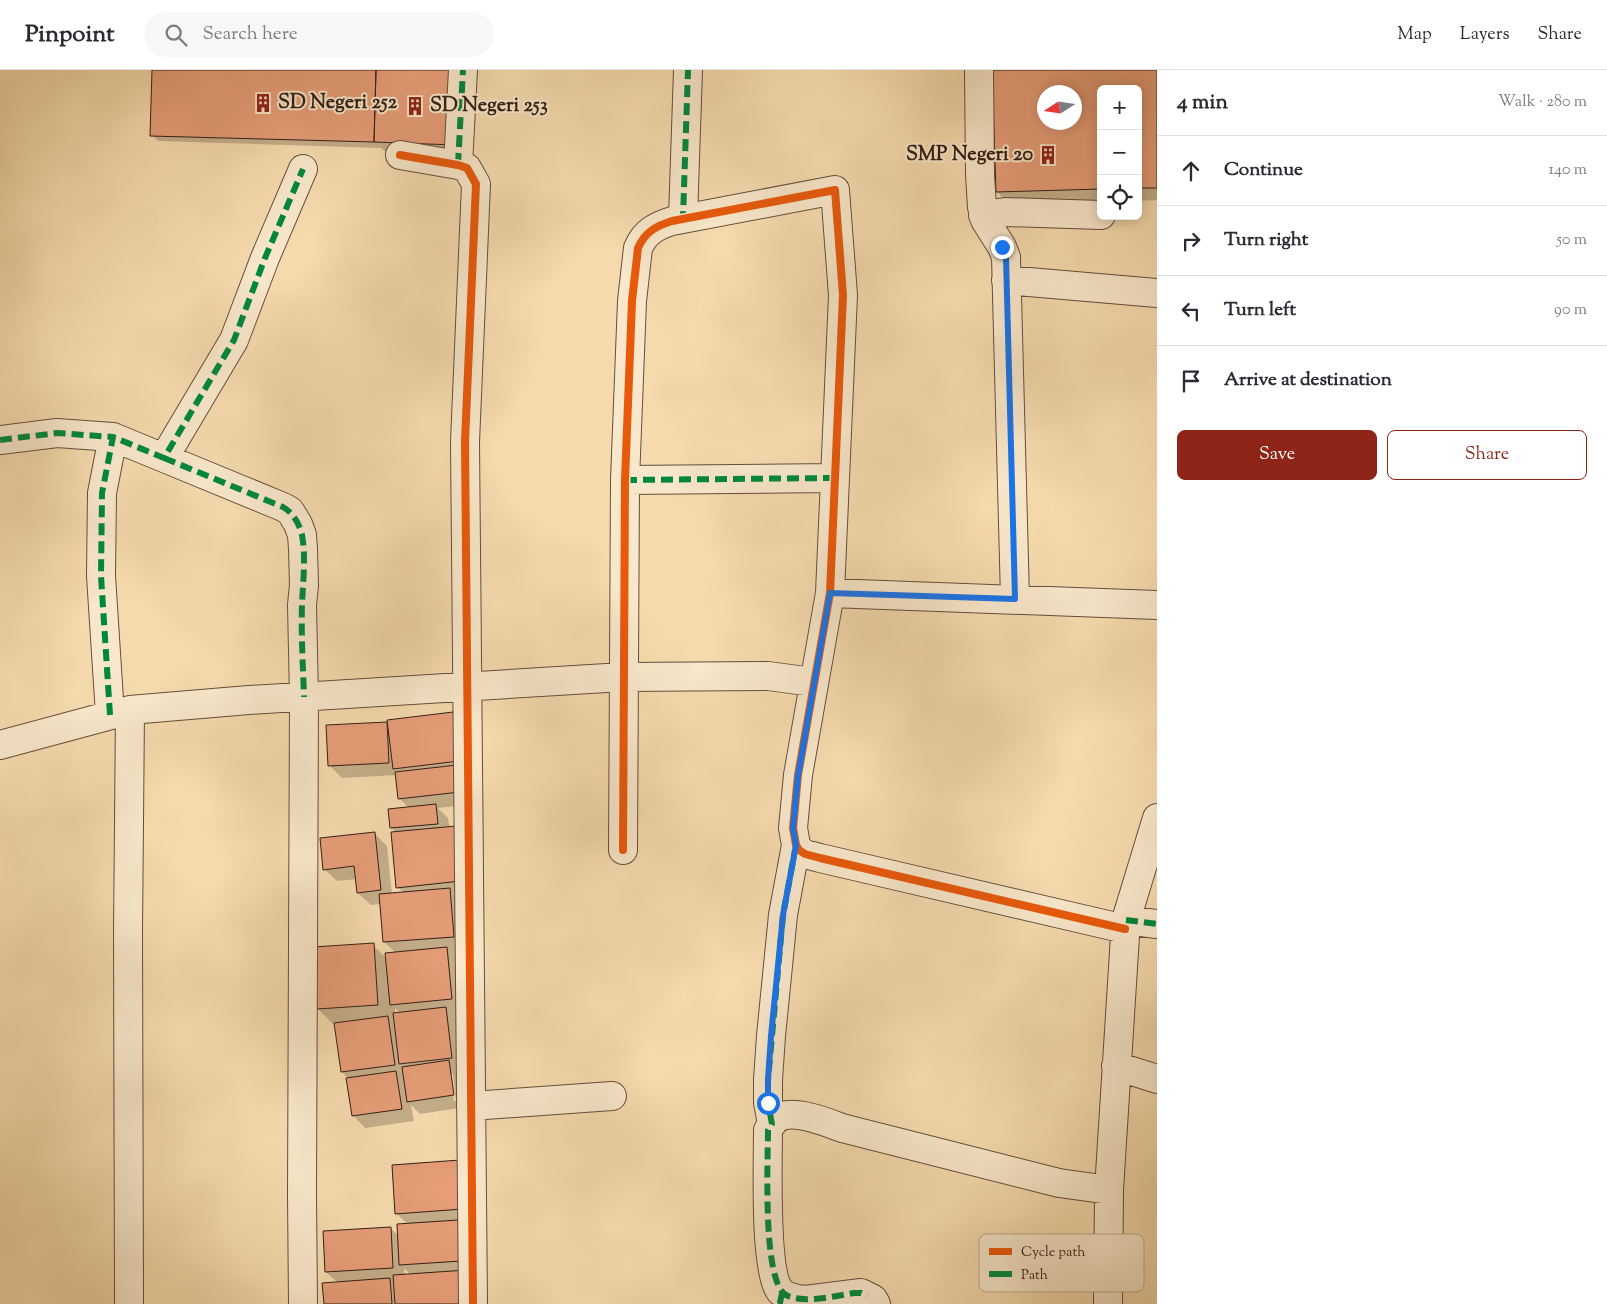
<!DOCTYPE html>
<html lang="en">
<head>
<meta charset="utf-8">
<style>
  :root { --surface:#fff; --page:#f7f7f7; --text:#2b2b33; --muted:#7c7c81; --line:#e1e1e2; --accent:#8f2418 }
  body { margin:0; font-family:"Sorts Mill Goudy",serif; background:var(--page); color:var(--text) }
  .controls { position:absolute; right:15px; top:15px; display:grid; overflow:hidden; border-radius:8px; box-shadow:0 2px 12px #0003 }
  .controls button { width:45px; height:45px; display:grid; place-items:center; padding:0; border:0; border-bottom:1px solid var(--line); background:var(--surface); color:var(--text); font:25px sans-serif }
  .compass { position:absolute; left:1037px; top:15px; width:45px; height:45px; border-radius:50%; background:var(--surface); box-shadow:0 2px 12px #0003; rotate:258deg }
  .stop { position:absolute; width:15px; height:15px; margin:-11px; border:4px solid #1a73e8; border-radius:50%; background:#fff }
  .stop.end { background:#1a73e8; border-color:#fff; box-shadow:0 1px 5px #0008 }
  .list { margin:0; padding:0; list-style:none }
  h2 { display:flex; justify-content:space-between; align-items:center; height:65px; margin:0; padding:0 20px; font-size:21px }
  h2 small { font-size:16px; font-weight:400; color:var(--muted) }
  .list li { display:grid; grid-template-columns:32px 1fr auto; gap:15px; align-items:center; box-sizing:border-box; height:70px; padding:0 20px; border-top:1px solid var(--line) }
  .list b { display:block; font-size:19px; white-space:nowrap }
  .list em { font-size:16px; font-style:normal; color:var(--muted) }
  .actions { display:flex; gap:10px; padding:15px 20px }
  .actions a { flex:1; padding:11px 0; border:1px solid var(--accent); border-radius:8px; text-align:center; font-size:18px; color:var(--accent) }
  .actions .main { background:var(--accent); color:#fff }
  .icon { flex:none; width:28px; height:28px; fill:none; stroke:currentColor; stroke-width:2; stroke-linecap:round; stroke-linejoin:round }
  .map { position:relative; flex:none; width:1157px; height:1234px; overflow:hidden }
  header { display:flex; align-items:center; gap:30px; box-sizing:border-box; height:70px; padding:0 25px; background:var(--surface); border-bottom:1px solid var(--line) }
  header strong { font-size:24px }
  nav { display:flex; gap:28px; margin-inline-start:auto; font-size:18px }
  .search { width:350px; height:45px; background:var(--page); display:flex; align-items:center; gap:12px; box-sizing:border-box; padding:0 18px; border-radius:28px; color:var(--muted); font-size:19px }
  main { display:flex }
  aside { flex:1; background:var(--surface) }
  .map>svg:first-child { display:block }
  .shadow { fill:#0003; fill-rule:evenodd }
  .building { fill:#e69d78; stroke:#331f17; fill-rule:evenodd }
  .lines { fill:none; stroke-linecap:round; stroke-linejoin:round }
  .minor-casing { stroke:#644e3c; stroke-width:30 }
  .minor { stroke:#f8e7ca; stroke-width:28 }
  .quiet { stroke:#00873e; stroke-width:6; stroke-dasharray:12 6; stroke-linecap:butt }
  .cycleway-casing { stroke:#f8e7ca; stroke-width:11 }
  .cycleway { stroke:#e8590c; stroke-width:8 }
  .route { stroke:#1a73e8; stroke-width:6 }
  .labels { text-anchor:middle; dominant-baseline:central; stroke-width:4; stroke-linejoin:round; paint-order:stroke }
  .poi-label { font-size:20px; font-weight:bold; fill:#331f17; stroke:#f8e7ca; text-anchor:start }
  .key { fill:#f8e7ca; stroke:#bdab94; stroke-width:1 }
  .key-label { font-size:14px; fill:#331f17 }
</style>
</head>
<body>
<header>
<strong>Pinpoint</strong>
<div class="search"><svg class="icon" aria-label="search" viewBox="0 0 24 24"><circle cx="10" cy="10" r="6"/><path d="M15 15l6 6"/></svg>Search here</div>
<nav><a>Map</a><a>Layers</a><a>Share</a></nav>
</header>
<main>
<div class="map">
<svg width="1157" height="1234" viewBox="0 0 1157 1234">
  <rect width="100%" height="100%" fill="#f5daad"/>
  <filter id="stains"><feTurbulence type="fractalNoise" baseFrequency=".004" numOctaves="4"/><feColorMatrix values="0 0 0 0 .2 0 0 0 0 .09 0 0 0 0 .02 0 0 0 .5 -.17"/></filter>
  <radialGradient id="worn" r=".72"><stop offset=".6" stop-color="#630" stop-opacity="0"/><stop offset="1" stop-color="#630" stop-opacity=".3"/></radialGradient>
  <!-- shadow -->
  <path class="shadow" d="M 154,0 L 468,0 L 466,86 L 388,84 L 381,78 L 158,71 L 152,65 Z
    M 994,0 L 1157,0 L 1157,130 L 1138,131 L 1138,19 L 1101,19 L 1101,132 L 1010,134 L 997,122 ZM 1044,22 L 1074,22 L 1074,52 L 1044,52 Z
    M 452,644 L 471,662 L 472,734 L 438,738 L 448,748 L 471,885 L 455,886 L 465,897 L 466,1037 L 420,1044 L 411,1035 L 414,1051 L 365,1058 L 353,1045 L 347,1007 L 342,1002 L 335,956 L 318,939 L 373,875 L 387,889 L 396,883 L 384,872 L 381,834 L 371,835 L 358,823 L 357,809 L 337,811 L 324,799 L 374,763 L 387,776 L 392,824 L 404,823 L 397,817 L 396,763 L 391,757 L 409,738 L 400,729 L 397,705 L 342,708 L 329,695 L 386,653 L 389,656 ZM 395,938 L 400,943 L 395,944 ZM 450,1004 L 453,1004 L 456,1031 L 454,1031 Z
    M 460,1092 L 485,1234 L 325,1234 L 338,1213 L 326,1202 L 390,1158 L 399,1166 L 407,1154 L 396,1143 ZM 404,1198 L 411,1205 L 405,1205 Z"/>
  <!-- building -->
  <path class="building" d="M 152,0 L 376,0 L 374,72 L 150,66 Z
    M 376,0 L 456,0 L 454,75 L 374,72 Z
    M 992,0 L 1157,0 L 1157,118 L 1138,118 L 1138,19 L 1101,19 L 1101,119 L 996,122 ZM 1044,22 L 1074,22 L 1074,52 L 1044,52 Z
    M 453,642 L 459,691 L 393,699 L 387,650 Z
    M 387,652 L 389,693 L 328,696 L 326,655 Z
    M 457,695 L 460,722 L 398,729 L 395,702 Z
    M 436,734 L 438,754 L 390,758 L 388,739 Z
    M 456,756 L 461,811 L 396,818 L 391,762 Z
    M 375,762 L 381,820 L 357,823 L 354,796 L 323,800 L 320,768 Z
    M 450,818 L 454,867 L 383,872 L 379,824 Z
    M 374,873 L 378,935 L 317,939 L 313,877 Z
    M 447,877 L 452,929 L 390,935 L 385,883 Z
    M 446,937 L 452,988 L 399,994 L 393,943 Z
    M 388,946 L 395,995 L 341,1002 L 334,953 Z
    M 449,990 L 454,1025 L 407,1032 L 402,997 Z
    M 396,1001 L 402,1039 L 352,1046 L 346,1008 Z
    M 460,1090 L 463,1139 L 395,1144 L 392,1095 Z
    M 458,1150 L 461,1191 L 399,1195 L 397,1154 Z
    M 391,1157 L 393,1198 L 325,1202 L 323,1161 Z
    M 467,1200 L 468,1234 L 395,1234 L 393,1205 Z
    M 390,1208 L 392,1234 L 324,1234 L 322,1213 Z"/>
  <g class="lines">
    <!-- minor casing -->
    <g class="minor-casing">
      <path id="minor" d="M 979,0 L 980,105 L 982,137 L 985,150 L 1002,177 L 1006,187 L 1015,529
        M 400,85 L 458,95 L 467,98 L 476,114 L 465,372 L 473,1234
        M 458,95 L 463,0
        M 983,145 L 1005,142 L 1101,145
        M 683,148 L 688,0
        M 1006,210 L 1157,223
        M 0,370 L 57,363 L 113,367
        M 164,388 L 283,437 L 290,441 L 298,454 L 302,465 L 303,479 L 304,515 L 302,535 L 304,627 L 302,1125 L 303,1234
        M 625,410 L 834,408
        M 830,523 L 1157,535
        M 110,645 L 101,506 L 102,423 L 113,367 L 164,388 L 234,270 L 265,188 L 303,99
        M 0,675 L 130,640 L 249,630 L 623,607 L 768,606 L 813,612
        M 623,780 L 625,410 L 632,231 L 638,178 C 645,162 656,156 672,151 L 835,120 L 843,225 L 830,523 L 798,705 L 793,758 L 796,775 L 799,780 L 805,784 L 820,788 L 1125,859
        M 1126,850 L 1157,854
        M 1116,996 L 1157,1009
        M 471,1036 L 612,1026
        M 772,1054 L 768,1033 L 768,1010 L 771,966 L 783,845 L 796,775
        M 129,1234 L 128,863 L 130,640
        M 876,1234 L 873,1229 L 861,1223 L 805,1230 C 796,1229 787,1228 780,1221 C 764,1201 768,1090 768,1060 C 770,1057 772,1052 775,1050 C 790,1037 826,1052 842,1058 L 1059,1113 L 1109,1120 L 1126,850 L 1157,748
        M 1108,1234 L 1109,1120"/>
    </g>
    <!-- minor -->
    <use href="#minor" class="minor"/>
    <!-- quiet -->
    <path class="quiet" d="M 458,95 L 463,0
      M 688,147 L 683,148 L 688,0
      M 0,370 L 57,363 L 113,367
      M 164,388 L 283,437 C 293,443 299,453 302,465 C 306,487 303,512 302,534 C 301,565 303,596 304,627
      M 625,410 L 834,408
      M 110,645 L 101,506 L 102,423 L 113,367 L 164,388 L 234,270 L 265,188 L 303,99
      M 796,775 L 783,845 L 768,1010 L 768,1033 L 772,1054 L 768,1060 C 768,1088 762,1212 786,1225 C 802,1234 835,1226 854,1223 L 861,1223 L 867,1226
      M 1126,850 L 1157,854
      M 778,1234 L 780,1233 L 782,1223"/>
    <!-- cycleway casing -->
    <g class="cycleway-casing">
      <path id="cycleway" d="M 400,85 L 458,95 L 467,98 L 476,114 L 465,372 L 473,1234
        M 623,780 L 625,410 L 632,231 L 638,178 C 645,162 656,156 672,151 L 835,120 L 843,225 L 830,523 L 798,705 L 793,758 L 796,775 L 799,780 L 805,784 L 820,788 L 1125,859"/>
    </g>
    <!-- cycleway -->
    <use href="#cycleway" class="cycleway"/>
  </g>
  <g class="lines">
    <!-- route -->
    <path class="route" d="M 768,1033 L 768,1010 L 771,966 L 783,845 L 796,775 L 793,758 L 798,706 L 830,523 L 1015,529 L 1006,187 L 1002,177"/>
  </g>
  <!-- icons -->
  <defs>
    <g id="building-bare" transform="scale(1.5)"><path d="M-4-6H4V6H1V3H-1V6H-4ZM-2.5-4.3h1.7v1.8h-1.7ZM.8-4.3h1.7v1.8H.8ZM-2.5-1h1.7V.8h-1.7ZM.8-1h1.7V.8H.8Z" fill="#8f2418" stroke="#f8e7ca" stroke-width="2.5" paint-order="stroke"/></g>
  </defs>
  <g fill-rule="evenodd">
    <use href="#building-bare" x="263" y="33"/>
    <use href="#building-bare" x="415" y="36"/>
    <use href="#building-bare" x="1048" y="85"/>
  </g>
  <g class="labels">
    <!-- poi labels -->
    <g class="poi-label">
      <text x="278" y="33">SD Negeri 252</text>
      <text x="430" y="36">SD Negeri 253</text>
      <text x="1033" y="85" text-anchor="end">SMP Negeri 20</text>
    </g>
  </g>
  <!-- legend -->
  <rect x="979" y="1164" width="165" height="58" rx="8" class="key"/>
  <rect x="989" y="1178" width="23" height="7" fill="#e8590c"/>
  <rect x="989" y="1201" width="23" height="6" fill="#00873e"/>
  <g class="key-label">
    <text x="1021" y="1186">Cycle path</text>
    <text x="1021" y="1209">Path</text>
  </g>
  <rect width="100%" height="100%" filter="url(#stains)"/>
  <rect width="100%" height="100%" fill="url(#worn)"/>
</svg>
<div class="controls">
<button>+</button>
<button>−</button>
<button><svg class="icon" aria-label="locate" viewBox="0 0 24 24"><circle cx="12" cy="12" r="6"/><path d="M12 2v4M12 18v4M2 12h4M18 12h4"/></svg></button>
</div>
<svg class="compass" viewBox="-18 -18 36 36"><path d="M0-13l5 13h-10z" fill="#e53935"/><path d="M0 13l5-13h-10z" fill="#7c7c81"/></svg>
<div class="stop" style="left:768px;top:1033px"></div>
<div class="stop end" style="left:1002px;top:177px"></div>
</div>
<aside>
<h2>4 min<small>Walk · 280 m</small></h2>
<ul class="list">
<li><svg class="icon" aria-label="ahead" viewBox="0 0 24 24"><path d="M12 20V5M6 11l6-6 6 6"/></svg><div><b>Continue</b></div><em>140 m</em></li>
<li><svg class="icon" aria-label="right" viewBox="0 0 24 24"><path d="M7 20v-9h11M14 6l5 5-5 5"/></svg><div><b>Turn right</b></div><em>50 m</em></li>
<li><svg class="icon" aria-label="left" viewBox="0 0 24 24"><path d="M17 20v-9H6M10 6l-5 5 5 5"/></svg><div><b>Turn left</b></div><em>90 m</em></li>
<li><svg class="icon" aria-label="arrive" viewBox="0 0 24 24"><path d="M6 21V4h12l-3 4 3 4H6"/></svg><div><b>Arrive at destination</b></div></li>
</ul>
<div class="actions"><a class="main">Save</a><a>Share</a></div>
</aside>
</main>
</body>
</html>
